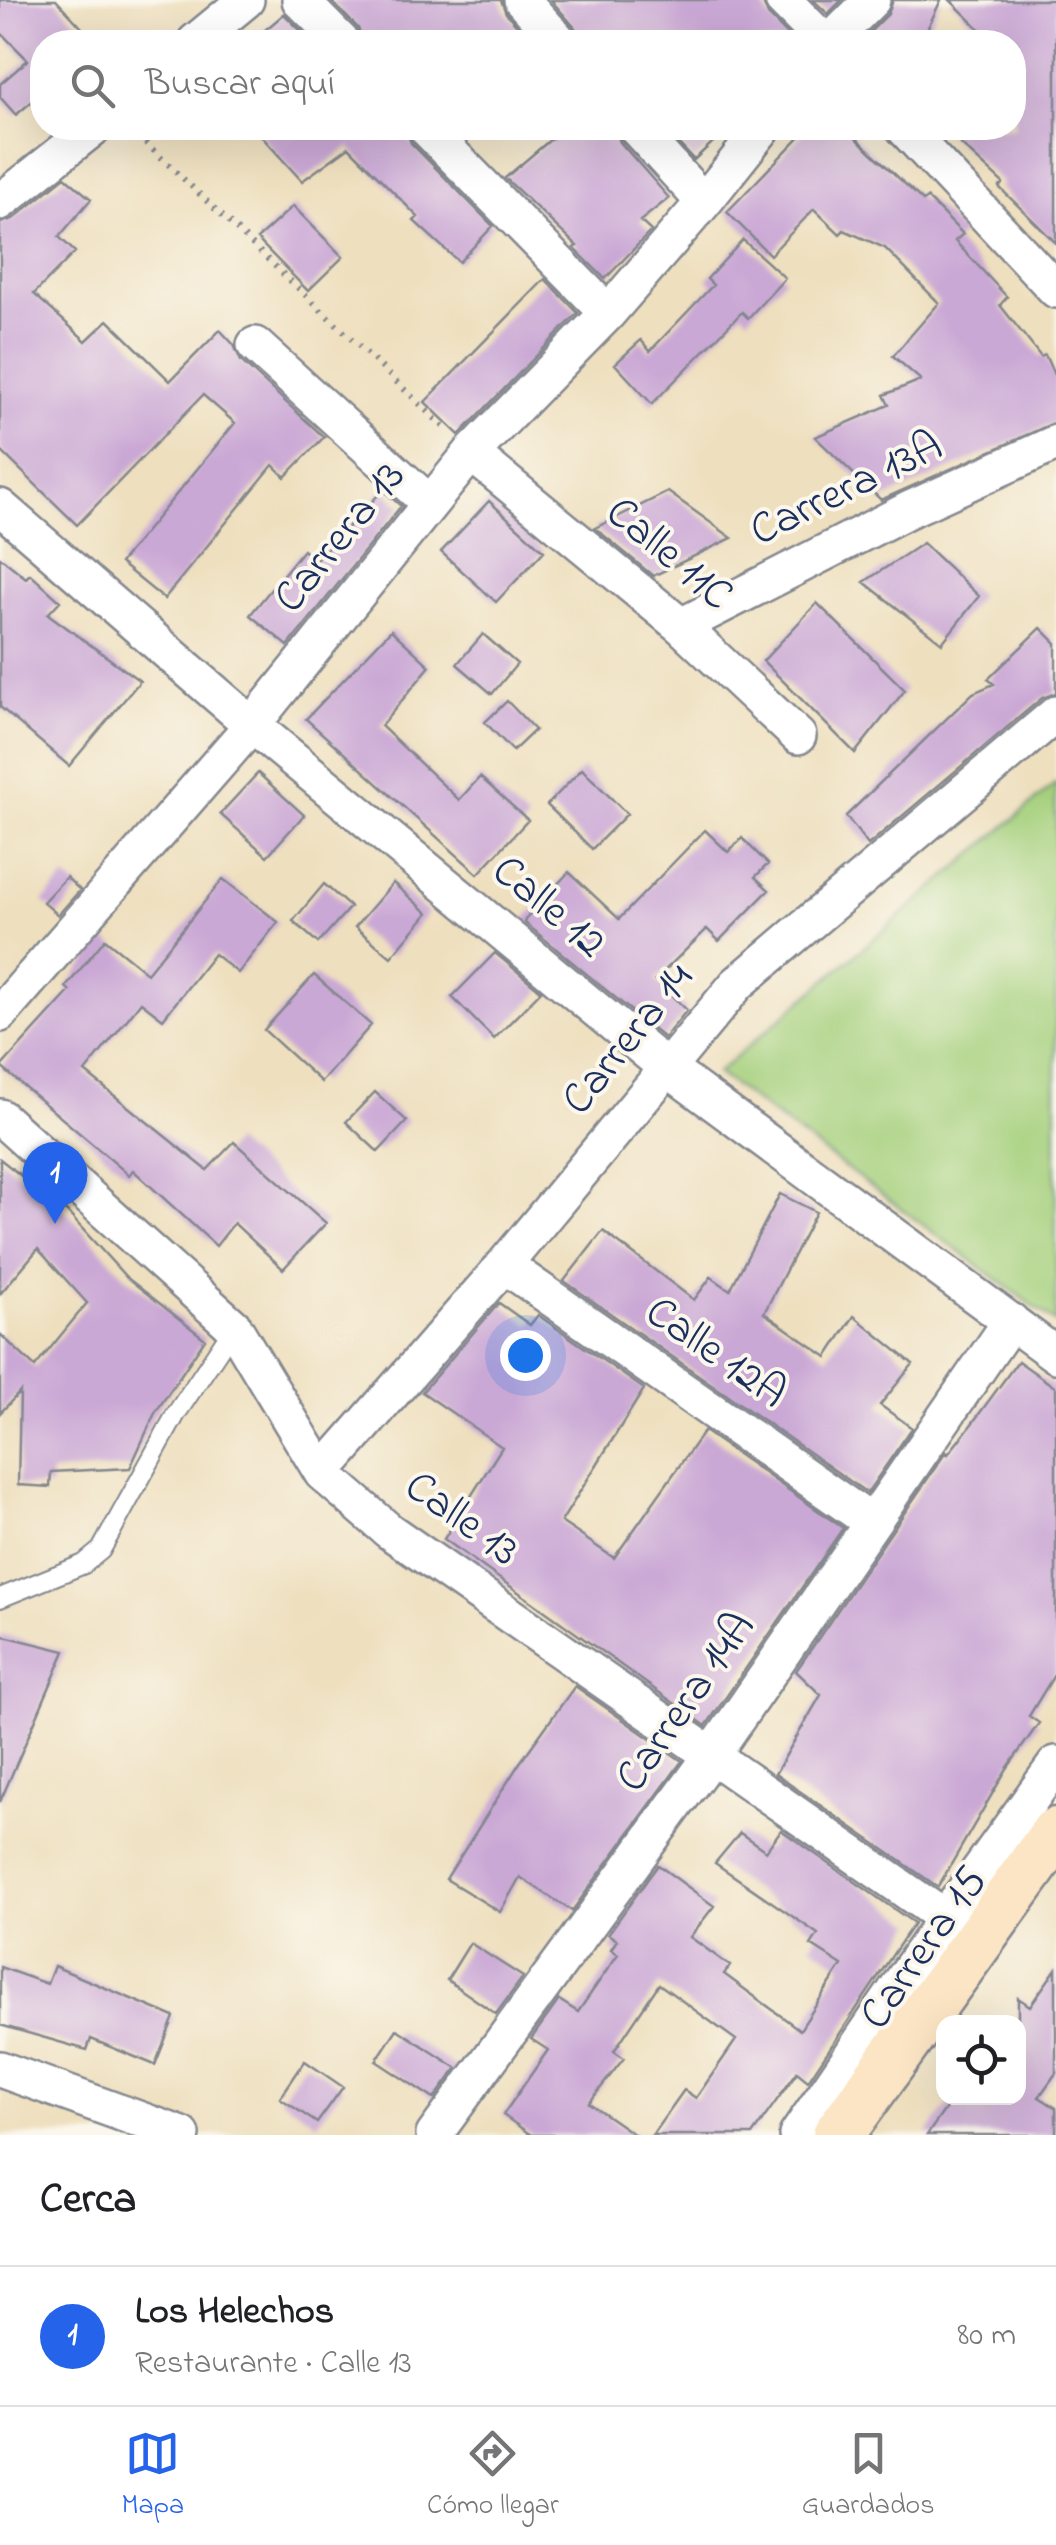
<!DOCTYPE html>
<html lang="es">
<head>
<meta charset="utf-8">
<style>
  :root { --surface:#fff; --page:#f2f2f2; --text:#202124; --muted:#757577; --line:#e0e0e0; --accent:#2563eb }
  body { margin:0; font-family:"Indie Flower",sans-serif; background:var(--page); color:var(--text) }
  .controls { position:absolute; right:30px; bottom:30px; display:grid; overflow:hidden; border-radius:20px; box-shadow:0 10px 40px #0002 }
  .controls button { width:90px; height:90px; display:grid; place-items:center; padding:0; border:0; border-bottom:2px solid var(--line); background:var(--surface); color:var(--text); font:50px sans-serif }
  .you { position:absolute; left:525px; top:1355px; width:35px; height:35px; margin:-25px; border:8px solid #fff; border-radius:50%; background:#1a73e8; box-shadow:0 0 0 15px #1a73e833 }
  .badge { display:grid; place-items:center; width:65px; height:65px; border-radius:50%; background:var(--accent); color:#fff; font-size:32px; font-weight:700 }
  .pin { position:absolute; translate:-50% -82px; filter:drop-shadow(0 2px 5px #0008) }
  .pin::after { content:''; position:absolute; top:52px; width:35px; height:30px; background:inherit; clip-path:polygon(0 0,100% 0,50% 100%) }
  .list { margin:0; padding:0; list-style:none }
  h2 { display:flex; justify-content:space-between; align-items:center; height:130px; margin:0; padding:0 40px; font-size:42px }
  h2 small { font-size:32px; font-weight:400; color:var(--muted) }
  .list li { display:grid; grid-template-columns:65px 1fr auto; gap:30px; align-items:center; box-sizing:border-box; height:140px; padding:0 40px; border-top:2px solid var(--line) }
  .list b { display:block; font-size:38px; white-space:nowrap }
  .list p { margin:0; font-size:32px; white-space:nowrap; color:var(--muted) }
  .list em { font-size:32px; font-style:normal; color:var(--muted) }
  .icon { flex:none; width:55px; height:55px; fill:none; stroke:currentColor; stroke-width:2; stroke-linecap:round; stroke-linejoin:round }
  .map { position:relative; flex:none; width:1056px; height:2135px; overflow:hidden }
  .search { position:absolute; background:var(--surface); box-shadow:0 10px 40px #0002; left:30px; right:30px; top:30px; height:110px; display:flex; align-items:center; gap:25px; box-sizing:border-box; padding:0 35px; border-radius:40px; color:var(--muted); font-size:38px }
  .sheet { height:270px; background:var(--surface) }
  nav { display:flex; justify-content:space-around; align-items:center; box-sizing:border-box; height:140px; border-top:2px solid var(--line); background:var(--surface); font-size:28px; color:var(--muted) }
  nav a { display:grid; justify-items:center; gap:5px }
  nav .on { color:var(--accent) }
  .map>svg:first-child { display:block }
  .green { fill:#a5d07d; stroke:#60806e; stroke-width:2.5 }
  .building { fill:#caa8d5 }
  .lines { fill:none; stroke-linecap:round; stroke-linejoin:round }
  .lane-casing { stroke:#84878e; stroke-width:22 }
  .street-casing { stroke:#84878e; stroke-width:40 }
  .secondary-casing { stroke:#84878e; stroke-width:55 }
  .path { stroke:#84878e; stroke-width:6; stroke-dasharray:2.5 8; stroke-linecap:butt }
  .lane { stroke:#fff; stroke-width:18 }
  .street { stroke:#fff; stroke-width:35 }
  .secondary { stroke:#fce5c4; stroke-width:50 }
  .labels { text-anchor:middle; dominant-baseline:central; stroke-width:8; stroke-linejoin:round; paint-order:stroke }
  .street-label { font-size:45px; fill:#1b2f5e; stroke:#fbf7ec }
</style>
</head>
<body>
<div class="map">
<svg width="1056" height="2135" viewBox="0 0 1056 2135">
  <rect width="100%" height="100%" fill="#fbf7ec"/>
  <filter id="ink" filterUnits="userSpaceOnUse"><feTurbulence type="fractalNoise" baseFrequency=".01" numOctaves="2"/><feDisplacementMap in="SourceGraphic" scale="20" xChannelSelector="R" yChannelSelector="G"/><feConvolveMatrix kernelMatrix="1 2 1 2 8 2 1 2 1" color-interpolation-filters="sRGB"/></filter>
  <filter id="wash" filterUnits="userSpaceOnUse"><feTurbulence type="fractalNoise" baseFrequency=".0048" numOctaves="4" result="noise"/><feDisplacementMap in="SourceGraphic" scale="40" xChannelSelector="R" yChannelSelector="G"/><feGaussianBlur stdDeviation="2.25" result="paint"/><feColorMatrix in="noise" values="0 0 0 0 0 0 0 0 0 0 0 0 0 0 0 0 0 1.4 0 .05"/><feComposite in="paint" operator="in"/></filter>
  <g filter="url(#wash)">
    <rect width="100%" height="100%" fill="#eedfbe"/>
    <!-- green -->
    <path class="green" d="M 1056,783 L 1056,1323 L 717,1073 Z"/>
    <g id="blocks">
      <!-- building -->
      <path class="building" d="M 0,0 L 56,0 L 95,42 L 42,42 L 42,93 L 16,115 L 0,97 L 0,84 L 28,60 L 0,32 Z
        M 330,0 L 501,0 L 506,13 L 532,42 L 363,42 L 358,28 Z
        M 551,0 L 762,0 L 768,15 L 795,42 L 581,42 L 576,29 Z
        M 813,0 L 842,0 L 828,14 Z
        M 893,0 L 941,0 L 921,42 L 876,42 L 868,34 L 888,14 Z
        M 950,0 L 1056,0 L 1056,243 L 999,187 L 1003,183 L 943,128 L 1014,128 L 1014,42 L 993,42 Z
        M 284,14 L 312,42 L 251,42 Z
        M 254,128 L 405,128 L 411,143 L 493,226 L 459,262 L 414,221 L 418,217 L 349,147 L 302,181 Z
        M 564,128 L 615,128 L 620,142 L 669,198 L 640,221 L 651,231 L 605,279 L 574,248 L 577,246 L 505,178 Z
        M 664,128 L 728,128 L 694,160 Z
        M 808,128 L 846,128 L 923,201 L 927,198 L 963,234 L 955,241 L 1007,297 L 1000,305 L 1041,357 L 1045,355 L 1056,379 L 1056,422 L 881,500 L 815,437 L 889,405 L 884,395 L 921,380 L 893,356 L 939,303 L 885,248 L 844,230 L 840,234 L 814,209 L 770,255 L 727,212 Z
        M 65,177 L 91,199 L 59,237 L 75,252 L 34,294 L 86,341 L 108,320 L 170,381 L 220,330 L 234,345 L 241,361 L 324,437 L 285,477 L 273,465 L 164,599 L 120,563 L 235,423 L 203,395 L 77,525 L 0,450 L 0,223 L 13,219 Z
        M 293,206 L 343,257 L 308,291 L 257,239 Z
        M 743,240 L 785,278 L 748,318 L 742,312 L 652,404 L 615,364 L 641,340 L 650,351 L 713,285 L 707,279 Z
        M 545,279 L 578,313 L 459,435 L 425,402 Z
        M 383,490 L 401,506 L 288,646 L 250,615 L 303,550 L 315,561 Z
        M 668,492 L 732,538 L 653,576 L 595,528 Z
        M 489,501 L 544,551 L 496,602 L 441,552 Z
        M 923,543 L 979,596 L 942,643 L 864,582 Z
        M 0,557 L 26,578 L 30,574 L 60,601 L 48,614 L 140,681 L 69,766 L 0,707 Z
        M 817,603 L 905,690 L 855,753 L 763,661 Z
        M 1041,628 L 1056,643 L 1056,693 L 1042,698 L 868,845 L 846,816 L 973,693 L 994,684 L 988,679 Z
        M 391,630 L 430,666 L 381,726 L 459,800 L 480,777 L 528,820 L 478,874 L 306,719 Z
        M 483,634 L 517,664 L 492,694 L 457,664 Z
        M 507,701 L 535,730 L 513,751 L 485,722 Z
        M 582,769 L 627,814 L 592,849 L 547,805 Z
        M 258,773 L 304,815 L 267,856 L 220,814 Z
        M 705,830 L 728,852 L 742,838 L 768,864 L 755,877 L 769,890 L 719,941 L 707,929 L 655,980 L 687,1010 L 664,1038 L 525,923 L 525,919 L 569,872 L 619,919 Z
        M 66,877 L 80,890 L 58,915 L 43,902 Z
        M 223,879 L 278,922 L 238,973 L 214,954 L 163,1019 L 141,1002 L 85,1072 L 207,1170 L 234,1142 L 326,1223 L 283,1269 L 234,1223 L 216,1246 L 133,1170 L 129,1175 L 1,1067 L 70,991 L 66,987 L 105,939 L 147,973 Z
        M 393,883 L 428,913 L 391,957 L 355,927 Z
        M 324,884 L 350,907 L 318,943 L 293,921 Z
        M 495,953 L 541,991 L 494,1039 L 452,997 Z
        M 314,975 L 371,1025 L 321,1082 L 264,1030 Z
        M 375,1092 L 407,1121 L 378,1152 L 346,1122 Z
        M 0,1159 L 67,1212 L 126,1277 L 205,1339 L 155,1413 L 130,1468 L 51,1472 L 50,1487 L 18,1485 L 20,1392 L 0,1413 L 0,1334 L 35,1367 L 87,1303 L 38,1249 L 0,1294 Z
        M 780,1194 L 816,1212 L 764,1313 L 827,1357 L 854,1316 L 913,1364 L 880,1405 L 912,1428 L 867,1493 L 564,1281 L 603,1231 L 694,1300 L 711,1277 L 730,1290 Z
        M 499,1303 L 530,1325 L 538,1315 L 644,1389 L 561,1522 L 614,1558 L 704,1431 L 843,1528 L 706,1726 L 444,1539 L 502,1447 L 422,1392 Z
        M 1018,1361 L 1056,1388 L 1056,1672 L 1029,1716 L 1039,1723 L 1006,1770 L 938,1887 L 775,1774 L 821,1695 L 796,1671 L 946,1452 L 948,1454 L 971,1425 Z
        M 0,1635 L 65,1651 L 0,1802 Z
        M 575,1686 L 682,1761 L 572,1911 L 520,1877 L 500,1912 L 446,1879 L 519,1764 Z
        M 781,1830 L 914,1923 L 808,2081 L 797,2072 L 752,2135 L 652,2135 L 684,2090 L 696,2098 L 736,2040 L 659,1984 L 614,2051 L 624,2058 L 589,2103 L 635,2135 L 531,2135 L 503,2115 L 548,2050 L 531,2039 L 559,2000 L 578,2012 L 618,1954 L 611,1949 L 617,1940 L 608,1934 L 658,1865 L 714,1906 L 690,1937 L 730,1966 L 724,1974 L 800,2030 L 842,1965 L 811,1945 L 818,1934 L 715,1863 L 740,1833 L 766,1851 Z
        M 470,1943 L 523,1977 L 496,2014 L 447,1980 Z
        M 54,1966 L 174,2017 L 155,2065 L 91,2039 L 87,2050 L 0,2025 L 0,1967 L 47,1984 Z
        M 1056,1969 L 1056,2073 L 1039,2097 L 1056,2108 L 1056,2135 L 927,2135 L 953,2098 L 1018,2098 L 1018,1998 L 1030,2006 Z
        M 397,2029 L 457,2068 L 434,2099 L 376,2061 Z
        M 305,2061 L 343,2087 L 317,2123 L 280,2098 Z"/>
    </g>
  </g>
  <g filter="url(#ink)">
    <use href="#blocks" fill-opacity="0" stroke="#84878e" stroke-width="2.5"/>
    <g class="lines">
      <!-- lane casing -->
      <g class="lane-casing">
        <path id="lane" d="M 0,1598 L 84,1564 L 101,1550 L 176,1414 L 234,1327"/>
      </g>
      <!-- street casing -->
      <g class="street-casing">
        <path id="street" d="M 300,0 L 342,42
          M 522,0 L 560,42
          M 783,0 L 825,42
          M 195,42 L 246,0
          M 830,42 L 872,0
          M 426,128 L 608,313
          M 636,128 L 704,202
          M 904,128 L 1056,290
          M 0,202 L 93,128
          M 255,345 L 429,503
          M 471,453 L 681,626 L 798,736
          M 0,507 L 252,725 L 668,1069 L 1056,1355
          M 681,626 L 908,510 L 1056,443
          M 0,1014 L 252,725 L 471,453 L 608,313 L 704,202 L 763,128
          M 0,1117 L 234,1327 L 322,1473 L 389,1531 L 945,1918
          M 504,1265 L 871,1522
          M 322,1473 L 504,1265 L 737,984 L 1056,714
          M 0,2069 L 182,2135
          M 434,2135 L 712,1755 L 1011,1321
          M 797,2135 L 945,1918 L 1056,1764"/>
      </g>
      <!-- secondary casing -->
      <g class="secondary-casing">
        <path id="secondary" d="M 838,2135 L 1056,1833"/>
      </g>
      <!-- path -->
      <path class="path" d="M 130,128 L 447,430"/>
      <!-- lane -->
      <use href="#lane" class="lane"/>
      <!-- street -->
      <use href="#street" class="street"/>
      <!-- secondary -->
      <use href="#secondary" class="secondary"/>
    </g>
  </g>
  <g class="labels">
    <!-- street labels -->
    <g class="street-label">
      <text transform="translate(847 490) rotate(-26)">Carrera 13A</text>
      <text transform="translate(341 538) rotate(-51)">Carrera 13</text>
      <text transform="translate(668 555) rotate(40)">Calle 11C</text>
      <text transform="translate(548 908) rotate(40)">Calle 12</text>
      <text transform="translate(629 1040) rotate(-51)">Carrera 14</text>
      <text transform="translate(715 1354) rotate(35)">Calle 12A</text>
      <text transform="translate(461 1520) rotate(36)">Calle 13</text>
      <text transform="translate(687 1703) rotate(-55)">Carrera 14A</text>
      <text transform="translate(925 1949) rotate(-55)">Carrera 15</text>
    </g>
  </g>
</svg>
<div class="controls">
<button><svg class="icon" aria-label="locate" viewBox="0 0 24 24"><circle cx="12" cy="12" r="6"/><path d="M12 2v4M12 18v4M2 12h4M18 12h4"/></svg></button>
</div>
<div class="you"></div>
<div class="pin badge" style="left:55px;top:1224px">1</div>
<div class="search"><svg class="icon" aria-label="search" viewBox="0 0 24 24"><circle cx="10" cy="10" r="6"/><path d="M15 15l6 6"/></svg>Buscar aquí</div>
</div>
<section class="sheet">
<h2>Cerca<small></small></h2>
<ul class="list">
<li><span class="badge">1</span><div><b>Los Helechos</b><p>Restaurante · Calle 13</p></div><em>80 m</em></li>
</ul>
</section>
<nav>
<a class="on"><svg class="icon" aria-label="map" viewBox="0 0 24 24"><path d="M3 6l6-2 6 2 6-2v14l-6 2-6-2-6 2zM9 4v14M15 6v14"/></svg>Mapa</a>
<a><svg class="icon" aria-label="directions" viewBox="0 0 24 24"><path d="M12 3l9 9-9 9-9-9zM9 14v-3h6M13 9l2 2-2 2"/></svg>Cómo llegar</a>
<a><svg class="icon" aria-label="saved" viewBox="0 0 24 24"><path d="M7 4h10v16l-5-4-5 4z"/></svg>Guardados</a>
</nav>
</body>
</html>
